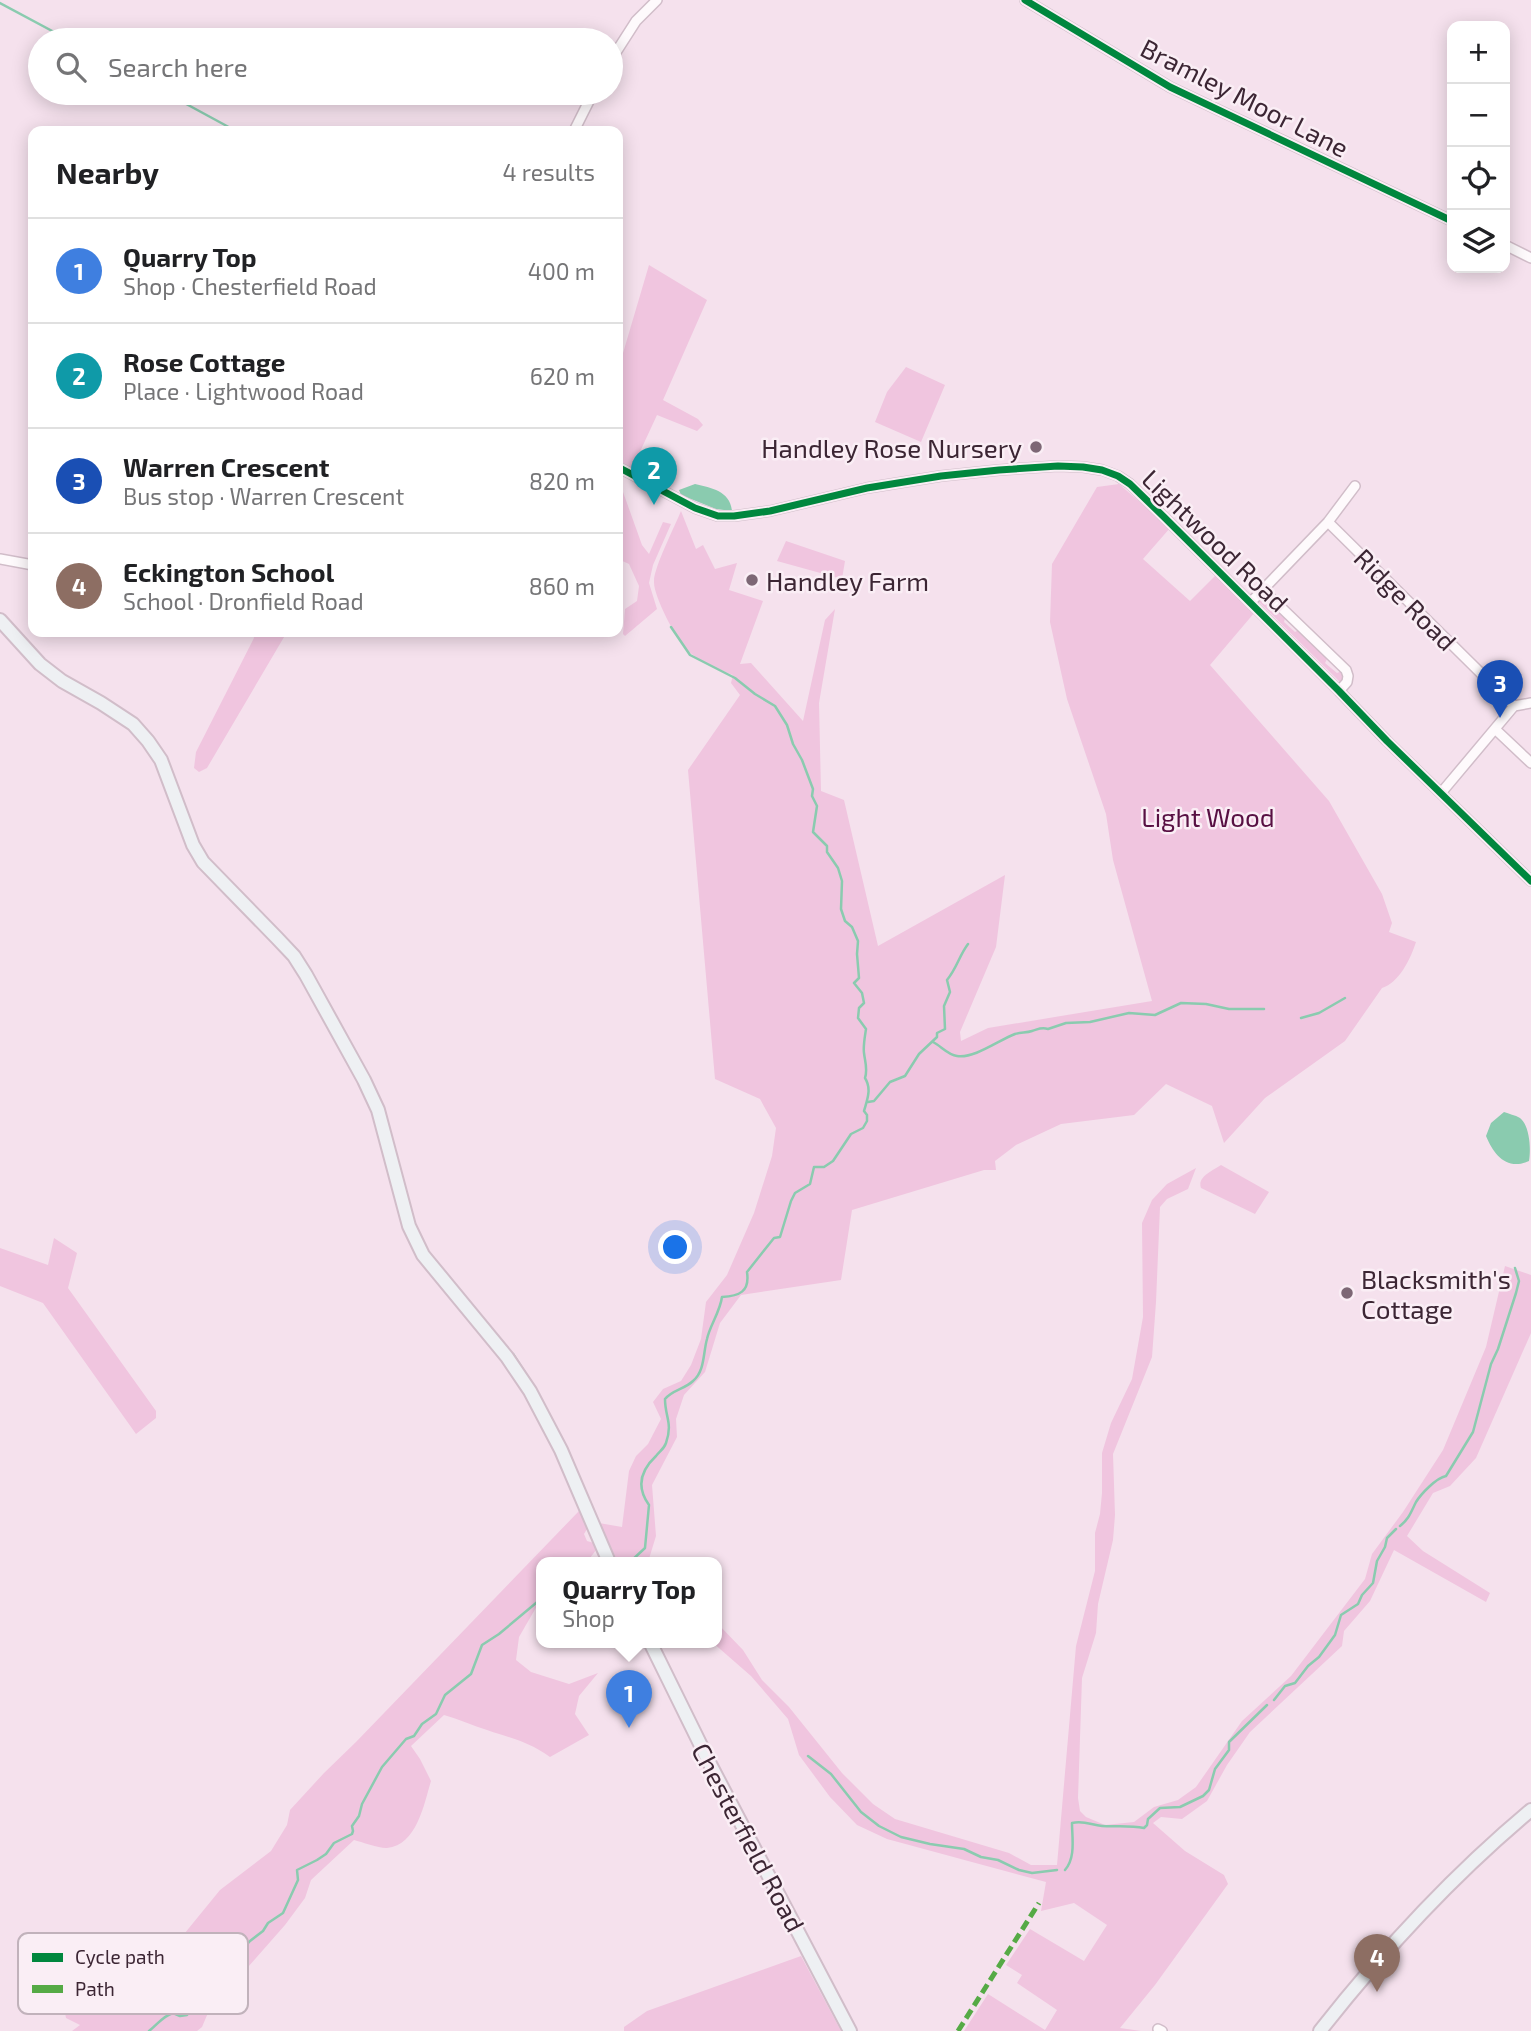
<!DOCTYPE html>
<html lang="en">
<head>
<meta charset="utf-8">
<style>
  :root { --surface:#fff; --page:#f2f2f2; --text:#202124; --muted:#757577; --line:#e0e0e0; --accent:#0b8043 }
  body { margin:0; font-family:"Exo 2",sans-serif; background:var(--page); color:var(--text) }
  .controls { position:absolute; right:21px; top:21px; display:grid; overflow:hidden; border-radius:14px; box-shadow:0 4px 18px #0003 }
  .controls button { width:63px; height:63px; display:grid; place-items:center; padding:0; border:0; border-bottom:2px solid var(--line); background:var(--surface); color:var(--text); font:35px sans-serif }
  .you { position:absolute; left:676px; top:1248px; width:24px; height:24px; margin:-18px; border:5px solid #fff; border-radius:50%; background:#1a73e8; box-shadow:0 0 0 10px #1a73e833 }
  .badge { display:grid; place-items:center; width:46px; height:46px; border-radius:50%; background:var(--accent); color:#fff; font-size:23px; font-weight:700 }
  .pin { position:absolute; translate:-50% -58px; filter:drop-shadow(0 2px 4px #0008) }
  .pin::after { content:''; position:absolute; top:37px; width:24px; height:21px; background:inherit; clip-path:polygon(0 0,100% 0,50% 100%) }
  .popup { position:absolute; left:536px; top:1557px; width:186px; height:91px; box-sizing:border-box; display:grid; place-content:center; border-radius:14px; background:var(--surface); filter:drop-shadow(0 2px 5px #0005); font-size:23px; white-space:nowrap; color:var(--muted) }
  .popup b { font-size:26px; color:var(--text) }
  .popup::after { content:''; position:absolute; left:50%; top:100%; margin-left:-14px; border:14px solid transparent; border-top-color:var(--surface) }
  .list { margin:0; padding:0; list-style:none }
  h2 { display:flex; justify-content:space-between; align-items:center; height:91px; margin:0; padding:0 28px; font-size:30px }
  h2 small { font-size:23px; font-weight:400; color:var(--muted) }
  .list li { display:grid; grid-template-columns:46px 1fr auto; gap:21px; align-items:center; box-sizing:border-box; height:105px; padding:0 28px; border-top:2px solid var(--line) }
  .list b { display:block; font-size:26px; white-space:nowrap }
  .list p { margin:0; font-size:23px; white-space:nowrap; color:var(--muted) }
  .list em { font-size:23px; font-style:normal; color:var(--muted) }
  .icon { flex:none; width:38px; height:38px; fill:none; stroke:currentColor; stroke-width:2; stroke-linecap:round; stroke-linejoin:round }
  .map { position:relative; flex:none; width:1531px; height:2031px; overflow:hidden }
  .search { position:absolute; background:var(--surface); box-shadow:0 4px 18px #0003; left:28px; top:28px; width:595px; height:77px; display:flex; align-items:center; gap:18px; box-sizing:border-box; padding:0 24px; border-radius:38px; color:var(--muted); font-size:26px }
  .panel { position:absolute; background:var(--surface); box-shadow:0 4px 18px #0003; left:28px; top:126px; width:595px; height:511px; border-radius:14px }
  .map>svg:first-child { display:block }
  .green { fill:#f0c5df }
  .water { fill:#8acbaf }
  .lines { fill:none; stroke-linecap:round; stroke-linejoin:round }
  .stream { stroke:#8acbaf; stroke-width:2.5 }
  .minor-casing { stroke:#d1bdc9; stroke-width:12 }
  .secondary-casing { stroke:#d1bdc9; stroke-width:16 }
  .minor { stroke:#fefafc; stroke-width:9 }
  .secondary { stroke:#eef0f3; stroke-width:12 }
  .quiet { stroke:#55aa45; stroke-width:5; stroke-dasharray:10 5; stroke-linecap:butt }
  .cycleway-casing { stroke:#faeef5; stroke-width:11 }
  .cycleway { stroke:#00873e; stroke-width:7 }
  .poi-dot { fill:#7d6775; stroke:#faeef5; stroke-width:2.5 }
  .labels { text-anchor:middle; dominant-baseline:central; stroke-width:5; stroke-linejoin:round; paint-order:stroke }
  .street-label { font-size:26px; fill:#3c2634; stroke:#faeef5 }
  .poi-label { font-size:26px; fill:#3c2634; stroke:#faeef5; text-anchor:start }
  .park-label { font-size:26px; fill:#581043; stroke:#faeef5 }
  .key { fill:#faeef5; stroke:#c1b2bb; stroke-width:2 }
  .key-label { font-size:19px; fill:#3c2634 }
</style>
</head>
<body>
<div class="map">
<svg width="1531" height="2031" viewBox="0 0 1531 2031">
  <rect width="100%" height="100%" fill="#f5e1ed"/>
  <!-- green -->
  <path class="green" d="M 649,265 L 707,300 L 663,400 L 698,419 L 703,425 L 697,431 L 657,415 L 632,469 L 618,461 L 618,383 L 621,379 L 618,376 L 618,370 Z
    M 906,367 L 945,385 L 921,442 L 875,422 L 887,392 Z
    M 618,478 L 642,545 L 649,554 L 663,522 L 671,524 L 653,565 L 649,583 L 657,609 L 625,636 L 623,634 L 625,609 L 637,601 L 639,586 L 629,564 L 618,559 Z
    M 1119,484 L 1170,528 L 1143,559 L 1190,601 L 1217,574 L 1255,612 L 1210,665 L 1329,801 L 1382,894 L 1392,923 L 1389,932 L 1416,942 C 1411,958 1399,983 1382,988 L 1345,1041 L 1265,1098 L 1224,1143 L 1212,1106 L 1166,1084 L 1134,1115 L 1061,1124 L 1016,1145 L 995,1161 L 996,1170 L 984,1170 L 852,1210 L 841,1280 L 741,1295 L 720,1323 L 705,1372 L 684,1395 L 676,1419 L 677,1437 L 652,1485 L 656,1536 L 648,1562 L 618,1562 L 599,1523 L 622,1527 L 629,1471 L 636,1456 L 648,1444 L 661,1419 L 653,1402 L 663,1389 L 681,1381 L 691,1365 L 701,1339 L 706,1302 L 727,1275 L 754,1213 L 772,1156 L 776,1128 L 760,1099 L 715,1079 L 688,770 L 740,695 L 731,683 L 733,675 C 717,668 699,662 686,649 C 676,638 653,596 654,581 C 654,567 675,526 681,511 L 696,549 L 703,545 L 715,569 L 737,563 L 729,590 L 763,601 L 740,664 L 751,663 L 803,721 L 825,620 L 835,609 L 819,703 L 821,791 L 844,800 L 878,946 L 1005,875 L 996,947 L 960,1032 L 961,1041 L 988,1028 L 1152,1001 L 1113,860 L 1106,814 L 1067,699 L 1050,622 L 1052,564 L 1097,487 Z
    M 786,541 L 845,561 L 842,579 L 777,561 Z
    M 1265,597 L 1286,615 L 1284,622 L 1295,632 L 1300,629 L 1328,657 L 1325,663 L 1337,673 L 1342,671 L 1345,676 L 1342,684 L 1259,602 L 1262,598 Z
    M 253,632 L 287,632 L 207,768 L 199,772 L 194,768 L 196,752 L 254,638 Z
    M 1221,1165 L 1269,1192 L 1255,1214 L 1201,1188 C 1197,1177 1212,1171 1221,1165 Z
    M 1196,1168 L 1188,1189 L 1167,1199 L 1160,1207 L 1156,1302 L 1152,1357 L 1113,1454 L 1115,1515 L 1113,1540 L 1098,1604 L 1096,1633 L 1082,1678 L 1078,1798 L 1080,1811 L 1086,1817 L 1105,1825 L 1134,1822 L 1154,1807 L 1178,1800 L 1196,1787 L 1242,1721 L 1291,1676 L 1365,1579 L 1372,1554 L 1403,1512 L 1443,1450 L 1486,1347 L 1505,1266 L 1531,1275 L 1531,1333 L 1476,1458 L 1450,1486 L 1433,1493 L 1407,1536 L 1423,1551 L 1490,1593 L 1486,1602 L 1394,1550 L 1370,1601 L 1344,1631 L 1342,1646 L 1250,1732 L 1227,1765 L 1207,1801 L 1182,1819 L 1161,1817 L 1153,1823 L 1185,1851 L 1224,1875 L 1228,1884 L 1155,1985 L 1120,2028 L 1141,2031 L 964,2031 L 988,1994 L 1045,2030 L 1057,2010 L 1017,1983 L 1022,1975 L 1006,1965 L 1030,1929 L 1084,1961 L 1107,1925 L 1074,1903 L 1041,1911 L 1046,1882 L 887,1839 L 857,1825 L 830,1797 L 799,1755 L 788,1719 L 751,1676 L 712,1642 L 716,1642 L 717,1623 L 743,1650 L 762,1680 L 789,1707 L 842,1773 L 873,1804 L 895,1819 L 1009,1853 L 1031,1865 L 1057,1865 L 1076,1646 L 1095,1571 L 1095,1533 L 1100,1514 L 1102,1493 L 1102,1453 L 1111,1423 L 1132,1379 L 1143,1317 L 1142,1223 L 1152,1200 L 1167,1184 Z
    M 54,1238 L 77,1253 L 68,1288 L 156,1411 L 156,1418 L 136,1434 L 43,1303 L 0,1286 L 0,1248 L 48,1265 Z
    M 579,1511 L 587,1529 L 584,1534 L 587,1541 L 594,1543 L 596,1550 L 587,1562 L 542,1562 L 541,1599 L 519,1637 L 516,1660 L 531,1672 L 569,1684 L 598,1673 L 579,1696 L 575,1714 L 589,1735 L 550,1757 C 527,1741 513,1739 487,1730 C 473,1726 459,1719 444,1715 L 411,1746 L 420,1759 L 431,1781 C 424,1804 417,1845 387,1848 C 381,1849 362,1842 354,1840 L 311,1880 L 305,1898 L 285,1925 L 241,1975 L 216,1994 L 202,2027 L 197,2031 L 72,2031 L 80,2025 L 66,2018 L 61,1992 L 66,1983 L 95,2014 L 158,1966 L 220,1890 L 271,1851 L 287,1825 L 290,1810 L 324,1773 L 356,1742 Z
    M 801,1956 L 841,2031 L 624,2031 L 624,2027 L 647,2011 Z"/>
  <!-- water -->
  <path class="water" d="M 695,484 C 712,488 730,491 732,511 L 716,509 L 681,495 L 679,490 Z
    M 1504,1112 C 1509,1114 1515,1115 1520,1118 C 1530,1126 1531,1149 1529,1161 C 1507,1171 1494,1155 1486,1136 L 1491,1123 Z"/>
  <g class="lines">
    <!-- stream -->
    <path class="stream" d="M 0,3 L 69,40
      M 166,93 L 236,131
      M 1301,1018 L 1319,1013 L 1345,998
      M 933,1042 C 941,1046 948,1055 957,1056 C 974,1059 999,1040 1015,1034 C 1021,1032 1026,1033 1032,1031 C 1039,1029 1041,1027 1048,1029 L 1066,1023 L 1090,1022 L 1129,1013 L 1155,1015 L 1181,1003 L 1206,1004 L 1229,1009 L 1264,1009
      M 868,1102 L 874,1101 L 890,1082 L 905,1076 L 919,1054 L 937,1037 L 937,1033 L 945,1029 L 944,1006 L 950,992 L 947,980 C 957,968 959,956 968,944
      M 513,1354 L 529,1379
      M 1400,1526 C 1409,1519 1411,1512 1416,1502 C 1421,1494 1436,1478 1446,1476 L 1473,1432 L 1491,1364 L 1498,1349 L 1516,1293 L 1519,1281 L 1515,1268
      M 630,1562 L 645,1548 L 649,1505 C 636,1487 640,1471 656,1456 C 660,1451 664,1449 666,1443 C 673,1423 665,1417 665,1399 C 672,1390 685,1389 693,1381 C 705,1371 703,1353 707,1339 C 710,1325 720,1312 722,1297 C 739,1296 750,1292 747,1272 L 774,1238 L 780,1237 L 791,1201 L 795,1193 L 810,1184 L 814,1167 L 824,1167 L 833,1161 L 851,1134 L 863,1128 L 867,1121 L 867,1115 L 864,1111 C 867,1100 872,1089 865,1078 C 868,1069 865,1062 864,1053 C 863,1046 865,1036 866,1029 L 858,1018 L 859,1008 L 864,1003 L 862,993 L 854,983 L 859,978 L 857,954 L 858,941 L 852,927 L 845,921 L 841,909 L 842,881 L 838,868 L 827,852 L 827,846 L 813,832 L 817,806 L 812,796 L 813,789 L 802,760 L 793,744 L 787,725 L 775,706 L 755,694 L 735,678 L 690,655 L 671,627
      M 1274,1700 L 1285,1686 L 1295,1683 L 1308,1666 L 1319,1657 L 1335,1635 L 1341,1615 L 1358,1604 L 1362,1595 L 1373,1583 L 1377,1561 L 1385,1547 L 1387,1538 L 1396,1529
      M 808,1756 L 831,1774 L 861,1812 L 879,1826 L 901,1837 L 930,1844 L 964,1849 L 981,1857 L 998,1860 L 1019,1870 L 1032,1873 L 1057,1870
      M 1065,1870 C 1076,1857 1072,1838 1072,1823 C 1084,1820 1091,1825 1102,1826 C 1116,1827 1129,1825 1144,1828 L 1147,1825 L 1148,1819 L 1160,1808 L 1180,1807 L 1203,1796 L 1209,1790 L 1215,1769 L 1229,1750 L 1229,1742 L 1267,1705
      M 149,2031 C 158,2024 163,2016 173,2013 L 180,2016 L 187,2015 C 193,2007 199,1999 203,1990 C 206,1982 206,1975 211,1968 L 217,1966 L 232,1967 L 238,1962 L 242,1950 L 250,1941 L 263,1931 L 268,1923 L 283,1913 L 298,1880 L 297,1870 L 317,1860 L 326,1854 L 334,1843 L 352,1834 L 353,1831 L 352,1826 L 359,1816 L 362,1804 L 382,1767 L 406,1739 L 414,1736 L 422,1724 L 436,1714 L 445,1695 L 471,1674 L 482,1645 L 499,1634 L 542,1598"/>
    <!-- minor casing -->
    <g class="minor-casing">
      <path id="minor" d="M 1025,0 L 1170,87 L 1452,221
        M 611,60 L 636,21 L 657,0
        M 574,131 L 593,93
        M 1505,245 L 1531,258
        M 618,467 L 695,508 L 718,516 L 734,516 L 770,511 L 867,488 L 941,476 L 999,470 L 1058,466 L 1083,467 L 1102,470 L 1118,476 L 1130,484 L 1164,517 L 1339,691 L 1387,741 L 1531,881
        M 1328,522 L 1514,706
        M 0,559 L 33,565
        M 1263,590 L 1346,670 L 1348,676 L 1347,682 L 1339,691
        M 1251,602 L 1328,522 L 1355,486
        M 1495,729 L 1531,763
        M 1441,793 L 1514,706 L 1531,703
        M 1158,2029 L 1162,2031"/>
    </g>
    <!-- secondary casing -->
    <g class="secondary-casing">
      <path id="secondary" d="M 0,620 L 40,664 L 62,681 L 101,703 L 133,724 L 148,741 L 161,760 L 193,845 L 203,862 L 277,938 L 294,956 L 306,975 L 364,1080 L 378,1110 L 409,1226 L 423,1255 L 507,1357 L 530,1391 L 561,1450 L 609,1562
        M 650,1642 L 711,1766 L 850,2031
        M 1320,2031 C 1383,1951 1452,1876 1531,1810"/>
    </g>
    <!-- minor -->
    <use href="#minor" class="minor"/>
    <!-- secondary -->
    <use href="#secondary" class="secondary"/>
    <!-- quiet -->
    <path class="quiet" d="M 958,2031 L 1039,1903"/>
    <!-- cycleway casing -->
    <g class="cycleway-casing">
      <path id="cycleway" d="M 1025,0 L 1170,87 L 1452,221
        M 618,467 L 695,508 L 718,516 L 734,516 L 770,511 L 867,488 L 941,476 L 999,470 L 1058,466 L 1083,467 L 1102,470 L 1118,476 L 1130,484 L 1164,517 L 1339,691 L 1387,741 L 1531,881"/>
    </g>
    <!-- cycleway -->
    <use href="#cycleway" class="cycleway"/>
  </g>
  <!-- markers -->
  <g class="poi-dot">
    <circle cx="1036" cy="447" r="7"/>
    <circle cx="752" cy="580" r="7"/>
    <circle cx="1347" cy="1293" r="7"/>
  </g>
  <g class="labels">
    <!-- street labels -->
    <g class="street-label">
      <text transform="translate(1245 97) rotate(27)">Bramley Moor Lane</text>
      <text transform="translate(1216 540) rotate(44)">Lightwood Road</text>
      <text transform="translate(1406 599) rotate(45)">Ridge Road</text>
      <text transform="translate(749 1837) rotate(62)">Chesterfield Road</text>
    </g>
    <!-- poi labels -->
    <g class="poi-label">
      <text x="1022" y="447" text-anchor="end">Handley Rose Nursery</text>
      <text x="766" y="580">Handley Farm</text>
      <text x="1361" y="1278">Blacksmith's<tspan x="1361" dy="30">Cottage</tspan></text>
    </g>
    <!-- park labels -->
    <g class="park-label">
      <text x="1208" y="816">Light Wood</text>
    </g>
  </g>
  <!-- legend -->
  <rect x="18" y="1933" width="230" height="81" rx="10" class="key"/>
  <rect x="32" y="1953" width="31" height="9" fill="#00873e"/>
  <rect x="32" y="1985" width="31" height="8" fill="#55aa45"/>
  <g class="key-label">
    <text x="75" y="1964">Cycle path</text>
    <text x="75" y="1996">Path</text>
  </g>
</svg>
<div class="controls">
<button>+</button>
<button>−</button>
<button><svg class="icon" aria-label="locate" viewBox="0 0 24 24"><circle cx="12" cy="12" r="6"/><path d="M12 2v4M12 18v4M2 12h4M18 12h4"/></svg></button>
<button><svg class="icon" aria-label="layers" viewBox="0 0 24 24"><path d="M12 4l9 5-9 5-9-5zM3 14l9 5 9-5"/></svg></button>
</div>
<div class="you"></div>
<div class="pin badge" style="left:629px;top:1728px;background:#3f7fe0">1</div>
<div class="popup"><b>Quarry Top</b>Shop</div>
<div class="pin badge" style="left:654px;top:505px;background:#0f9aa8">2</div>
<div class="pin badge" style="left:1500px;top:718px;background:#1a4fb4">3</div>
<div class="pin badge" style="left:1377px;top:1992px;background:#8d6e63">4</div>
<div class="search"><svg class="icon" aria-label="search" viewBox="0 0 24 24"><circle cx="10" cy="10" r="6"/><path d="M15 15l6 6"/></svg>Search here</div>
<section class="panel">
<h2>Nearby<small>4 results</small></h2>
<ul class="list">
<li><span class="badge" style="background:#3f7fe0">1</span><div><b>Quarry Top</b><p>Shop · Chesterfield Road</p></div><em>400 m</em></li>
<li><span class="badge" style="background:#0f9aa8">2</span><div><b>Rose Cottage</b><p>Place · Lightwood Road</p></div><em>620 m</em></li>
<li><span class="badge" style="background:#1a4fb4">3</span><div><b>Warren Crescent</b><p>Bus stop · Warren Crescent</p></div><em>820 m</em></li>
<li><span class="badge" style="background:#8d6e63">4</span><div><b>Eckington School</b><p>School · Dronfield Road</p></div><em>860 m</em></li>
</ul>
</section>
</div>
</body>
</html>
